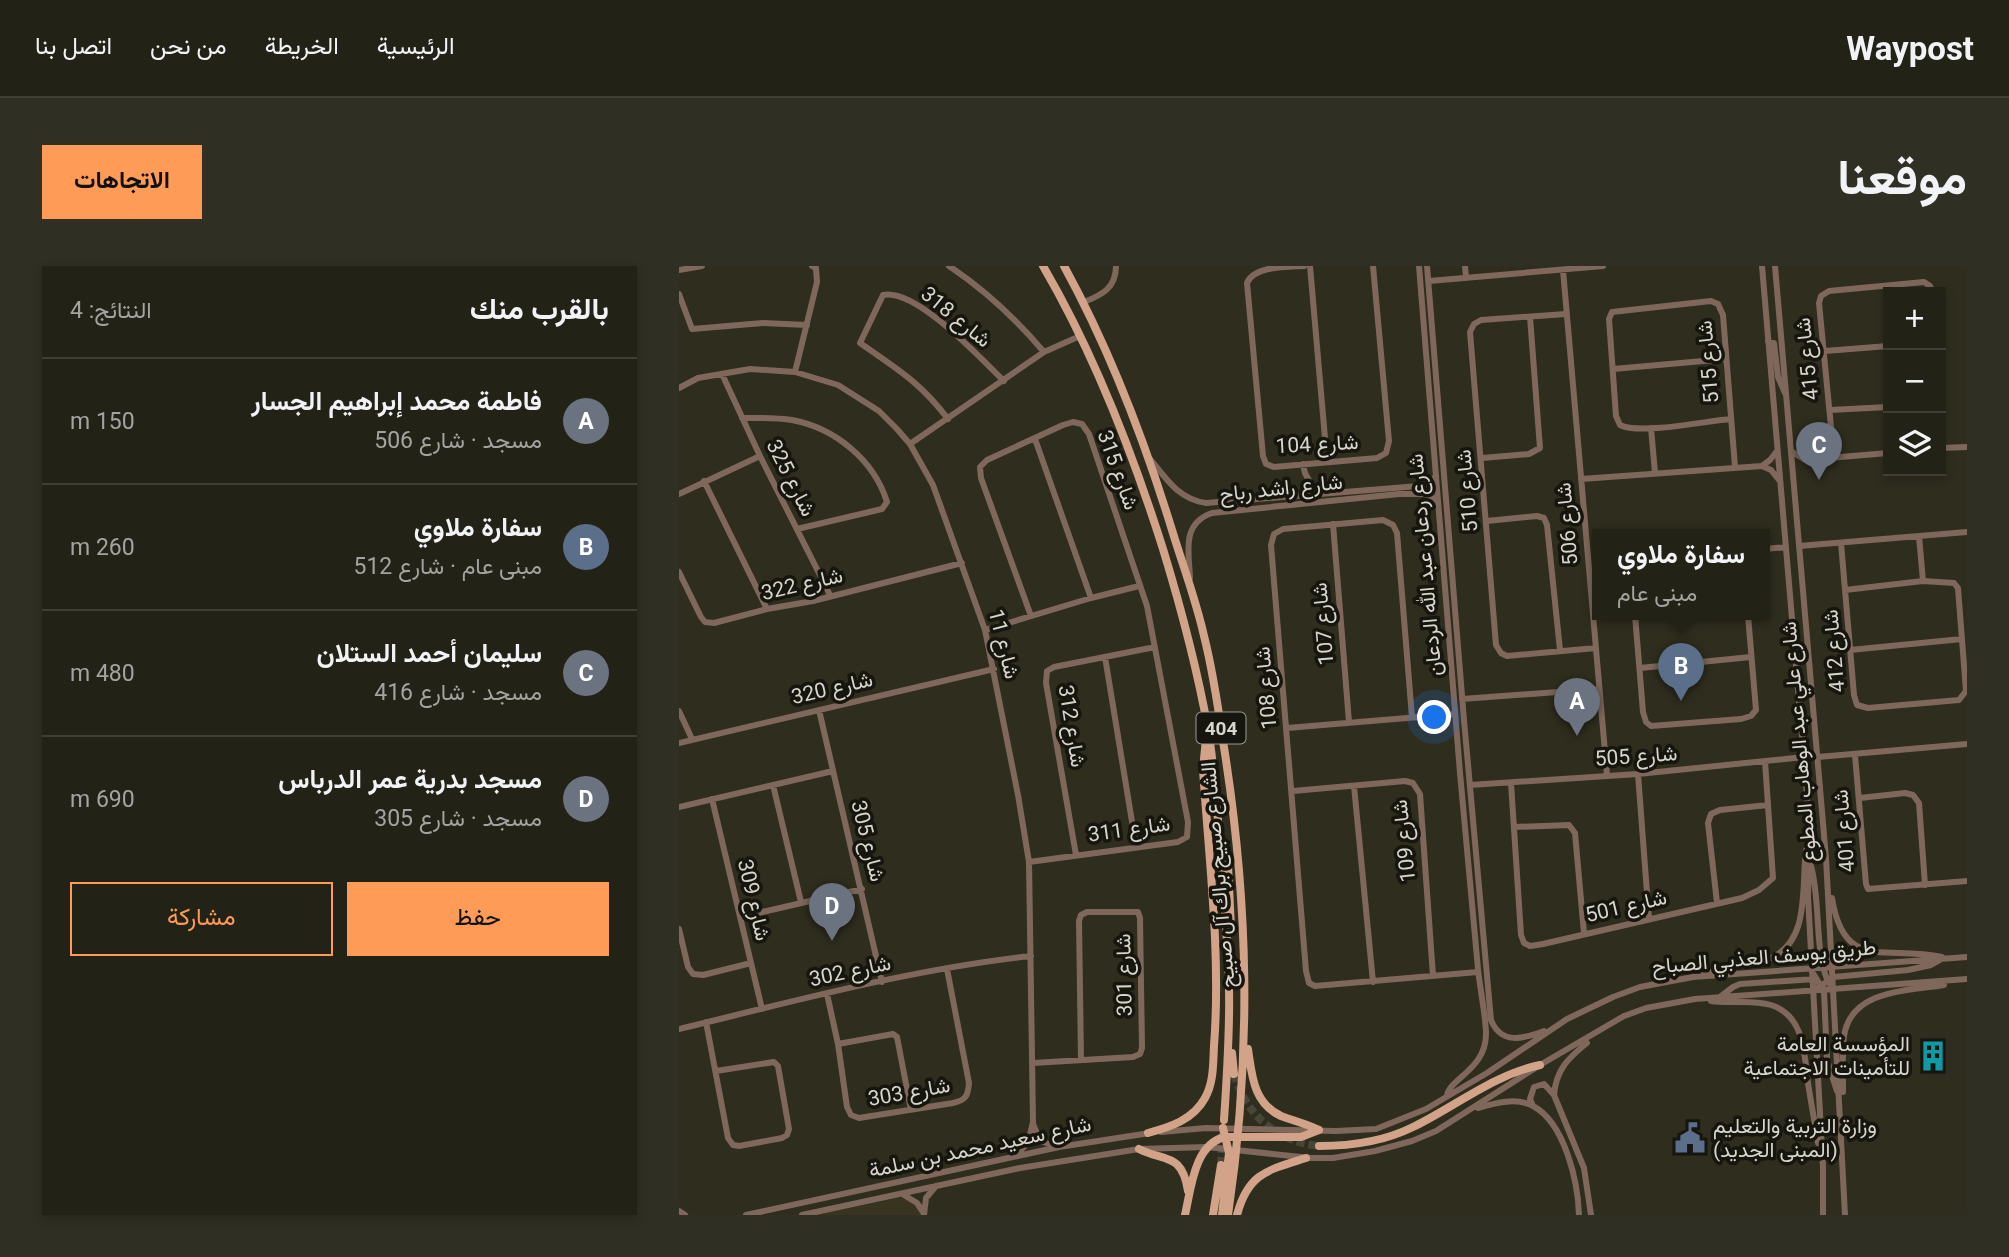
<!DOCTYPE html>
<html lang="ar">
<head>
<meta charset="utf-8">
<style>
  :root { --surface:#232216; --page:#2f2f23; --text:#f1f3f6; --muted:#a3a4a1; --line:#403f35; --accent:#fe9c57 }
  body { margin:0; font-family:Roboto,Vazirmatn,sans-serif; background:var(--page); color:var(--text); direction:rtl }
  .controls { position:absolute; right:21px; top:21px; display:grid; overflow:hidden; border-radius:0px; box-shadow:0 4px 10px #0003 }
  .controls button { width:63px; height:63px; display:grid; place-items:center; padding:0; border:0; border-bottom:2px solid var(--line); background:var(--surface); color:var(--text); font:35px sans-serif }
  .you { position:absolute; left:756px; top:452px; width:24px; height:24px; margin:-18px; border:5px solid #fff; border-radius:50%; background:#1a73e8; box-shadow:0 0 0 10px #1a73e833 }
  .badge { display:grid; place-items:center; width:46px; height:46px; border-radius:50%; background:var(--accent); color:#fff; font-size:23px; font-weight:700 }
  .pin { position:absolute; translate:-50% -58px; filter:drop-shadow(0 2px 4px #0008) }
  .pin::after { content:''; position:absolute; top:37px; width:24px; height:21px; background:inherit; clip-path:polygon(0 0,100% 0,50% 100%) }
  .popup { position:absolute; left:913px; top:263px; width:178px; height:91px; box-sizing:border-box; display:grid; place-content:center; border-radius:0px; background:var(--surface); filter:drop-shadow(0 2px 5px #0005); font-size:23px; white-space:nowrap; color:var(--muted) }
  .popup b { font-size:26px; color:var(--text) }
  .popup::after { content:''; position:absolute; left:50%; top:100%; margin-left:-14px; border:14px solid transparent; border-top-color:var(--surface) }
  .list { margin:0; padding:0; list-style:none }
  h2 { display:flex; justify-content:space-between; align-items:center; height:91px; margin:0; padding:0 28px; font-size:30px }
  h2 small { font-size:23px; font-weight:400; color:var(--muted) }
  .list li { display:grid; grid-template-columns:46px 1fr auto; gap:21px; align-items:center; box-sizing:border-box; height:126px; padding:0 28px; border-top:2px solid var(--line) }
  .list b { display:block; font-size:26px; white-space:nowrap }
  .list p { margin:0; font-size:23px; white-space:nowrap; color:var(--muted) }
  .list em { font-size:23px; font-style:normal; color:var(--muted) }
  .actions { display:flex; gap:14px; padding:21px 28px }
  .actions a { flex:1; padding:16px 0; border:2px solid var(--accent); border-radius:0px; text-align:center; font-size:24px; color:var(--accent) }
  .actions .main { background:var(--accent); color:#111 }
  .icon { flex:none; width:38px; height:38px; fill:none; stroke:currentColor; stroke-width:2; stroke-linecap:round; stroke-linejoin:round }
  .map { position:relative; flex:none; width:1288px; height:949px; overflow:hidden; direction:ltr; border-radius:0px }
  header { display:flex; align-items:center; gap:42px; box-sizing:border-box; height:98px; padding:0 35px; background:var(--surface); border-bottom:2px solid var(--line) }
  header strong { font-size:33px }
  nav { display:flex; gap:38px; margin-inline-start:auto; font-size:24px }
  .intro { display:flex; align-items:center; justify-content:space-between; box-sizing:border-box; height:168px; padding:0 42px }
  h1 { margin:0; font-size:49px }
  .button { padding:18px 32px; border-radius:0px; background:var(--accent); color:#111; font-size:24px; font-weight:700 }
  main { display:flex; gap:42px; padding:0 42px }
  aside { flex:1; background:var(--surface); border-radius:0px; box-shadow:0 4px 10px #0003 }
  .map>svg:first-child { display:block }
  .built { fill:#38341f }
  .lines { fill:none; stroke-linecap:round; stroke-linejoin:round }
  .major-tunnel { stroke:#484638; stroke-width:8; stroke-dasharray:8 4; stroke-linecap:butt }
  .minor { stroke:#7f685b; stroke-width:6 }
  .major { stroke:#d2a389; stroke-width:8 }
  .labels { text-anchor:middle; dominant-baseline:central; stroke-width:7; stroke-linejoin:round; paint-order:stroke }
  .shield { fill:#16150e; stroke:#9d9b93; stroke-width:2 }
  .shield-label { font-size:19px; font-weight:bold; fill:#d7d5cc }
  .street-label { font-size:21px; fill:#d7d5cc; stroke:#16150e }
  .poi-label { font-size:21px; fill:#d7d5cc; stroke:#16150e; text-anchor:end }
</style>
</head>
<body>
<header>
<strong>Waypost</strong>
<nav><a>الرئيسية</a><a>الخريطة</a><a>من نحن</a><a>اتصل بنا</a></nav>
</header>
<div class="intro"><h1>موقعنا</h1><a class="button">الاتجاهات</a></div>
<main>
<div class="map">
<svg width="1288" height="949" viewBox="0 0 1288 949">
  <rect width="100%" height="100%" fill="#2f2d1e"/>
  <!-- built -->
  <path class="built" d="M 225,931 L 241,943 L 242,949 L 136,949 Z"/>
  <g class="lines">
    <!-- major-tunnel -->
    <path class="major-tunnel" d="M 555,808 C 567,849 597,875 640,880
      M 542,899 L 544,867"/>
    <!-- minor -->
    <path class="minor" d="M 625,0 C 606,1 575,0 568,17 L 584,190 L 587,198 L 595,201 L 698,192 L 707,187 L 710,175 L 694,0
      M 631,0 L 648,195
      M 740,0 C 753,169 766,338 781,507 C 787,572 793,637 799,703 C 801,723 806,745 807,766 C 808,804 770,812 768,830
      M 748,0 L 785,454 L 812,754 C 822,779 844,773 865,765
      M 786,0 L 787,11
      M 1083,0 L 1128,529 L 1130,595 L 1129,631 L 1144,901 L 1144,949
      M 1096,0 L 1147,592 L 1166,949
      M 0,4 L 23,0
      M 884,4 L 928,509
      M 750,15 L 924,0
      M 0,28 L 13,63 L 84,57 L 128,59
      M 405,36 C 423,29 437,22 437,0
      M 887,48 L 802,54 L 795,58 L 791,66 L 817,379 L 822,387 L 828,390 L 917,382
      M 1089,75 L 1095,77 L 1099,111 L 1106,127
      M 1146,85 L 1209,80
      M 365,86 L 401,70
      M 934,103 L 1047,93
      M 116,106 L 138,16 L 137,2 L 133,0
      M 43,108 L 81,190 L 151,329
      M 0,122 L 19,112 L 71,103 L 116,106 L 159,119 L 200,145 L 217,162 L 231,178 L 254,219 L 306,364 L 339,529 L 350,596 L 354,856 L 349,877 L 338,888
      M 1151,144 L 1209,141
      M 63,152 C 79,152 96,151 113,154 C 156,162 195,194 208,236 L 203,243 L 118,263
      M 269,153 C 241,116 218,103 181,77 L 204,29 C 237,22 301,92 325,115
      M 1052,153 C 1027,155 961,169 941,159 L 937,150 L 930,53 L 933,46 L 1032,35 L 1039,38 L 1044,49 L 1056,201
      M 972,162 L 976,207
      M 356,173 L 412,332
      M 231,178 L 365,86 C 337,53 306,24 270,0
      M 1262,182 L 1288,181
      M 1112,185 L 1126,194 L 1209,187
      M 803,192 L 850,188 L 861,182 L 851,51
      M 1155,192 L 1140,37 L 1142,30 L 1150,25 L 1245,16 L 1251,20 L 1254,26
      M 472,194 C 488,214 500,233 527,237 L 740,220 L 751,216 L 757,210
      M 624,198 L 626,207 L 637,228
      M 1083,200 L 1091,194 L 1098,185
      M 902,213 L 1083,200 L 1092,204 L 1100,214
      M 25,215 L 88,343
      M 0,228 L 81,190
      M 808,255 L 858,250 L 865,252 L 868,259 L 881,384
      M 654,258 L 670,456
      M 1240,270 L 1244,315
      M 1162,277 L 1175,429 L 1178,439 L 1189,442 L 1280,434 L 1287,425 L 1279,322 L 1275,317 L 1244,315 L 1166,324
      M 1120,280 L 1288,266
      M 1086,283 L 1107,281
      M 0,306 L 22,351 L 26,356 L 35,357 L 88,343 L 134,335 L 283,297
      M 511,312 C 510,286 502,258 533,247 L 720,228 L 746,228 L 759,235
      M 956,349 L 964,446 L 967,456 L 972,460 L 1062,453 L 1072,450 L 1077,444 L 1069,349
      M 306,364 L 412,332 L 460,320
      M 1171,384 L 1283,373
      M 426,391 L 457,580
      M 961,402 L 1072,391
      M 783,433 L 920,423
      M 140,444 L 203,716
      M 0,445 L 13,473
      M 733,451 L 718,267 L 714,259 L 704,254 L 604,263 L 595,268 L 592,279 L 627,705 L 630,717 L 636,720 L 799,706
      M 608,462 L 776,448
      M 0,477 L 315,403
      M 1176,489 L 1187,618 L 1189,623 L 1288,615
      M 1139,491 L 1288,478
      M 959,508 L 970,653
      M 832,517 L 842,669 L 845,677 L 851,680 L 864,678 L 1063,632 L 1080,624 L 1094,612 L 1086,495
      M 94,519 L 122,636
      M 791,519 L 959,508 L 1125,491
      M 675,520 L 694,716
      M 614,525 L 726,515 L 734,517 L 741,528 L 754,710
      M 1181,532 L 1226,527 L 1234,529 L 1240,537 L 1246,619
      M 33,533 L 83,743
      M 0,541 L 154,505
      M 835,561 L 890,559 L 896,567 L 905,667
      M 397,589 L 367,417 L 368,405 L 375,401 L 476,381
      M 350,596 L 499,576 L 508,571 L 509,556 L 468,340 L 410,168 L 403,158 L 394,156 L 384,159 L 308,194 L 301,201 L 302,212 L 352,350
      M 1132,600 C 1142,634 1135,690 1150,717
      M 1153,632 C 1165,708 1209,678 1263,691
      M 1038,637 L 1029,557 L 1032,548 L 1041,544 L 1089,539
      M 62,651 L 183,623
      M 0,663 L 9,701 L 14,708 L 24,709 L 72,697
      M 1132,704 L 1145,725 L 1148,794 L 1158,825
      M 1025,708 C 1046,700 1069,702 1090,693 C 1132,676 1122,621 1127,584
      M 1135,724 L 1155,711 L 1229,704 L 1252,699 L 1261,694
      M 148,728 L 159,778 L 168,841 L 172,849 L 180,852 L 274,837 C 287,834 289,830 290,817 L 268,703
      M 1041,731 L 1054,721 L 1061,718 L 1136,713
      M 1032,735 C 1052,738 1072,733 1092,739 C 1126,750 1125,788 1129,817 C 1132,837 1136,857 1139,877
      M 27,756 L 49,872 L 54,879 L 60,880 L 103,872 L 108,869 L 110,863 L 99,800 L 95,796 L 37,805
      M 0,763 C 116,735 233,703 352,690
      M 159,778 L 214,768 L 218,771 L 232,844
      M 354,797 L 454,791 L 461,788 L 463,782 L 461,652 L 459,646 L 408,646 L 402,649 L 400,655 L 402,794
      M 1164,826 C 1164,808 1163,788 1165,770 C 1172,723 1230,725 1265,719
      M 875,829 C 877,804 889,792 908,777
      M 854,840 L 851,833 L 855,821 L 865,818 L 875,829 L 905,902 L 912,949
      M 799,842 C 816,837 838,831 854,840 C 886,857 899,916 900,949
      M 354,858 L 361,875 L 379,881
      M 482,866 L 527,862 L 657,865 L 697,863 L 747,843 L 808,807 L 888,753 L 934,731 L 961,721 L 1014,711 L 1288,691
      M 225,929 L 238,937 L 244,946
      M 0,945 L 6,949
      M 67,949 L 380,881 L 471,867
      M 123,949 L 341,902 L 460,883 L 528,881 L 632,892 L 654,892 L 696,885 L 733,875 L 757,865 L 861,799 L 945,750 L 967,742 L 1016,733 L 1288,713
      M 245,949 L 247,932 L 257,920"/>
    <!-- major -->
    <path class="major" d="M 364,0 C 416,89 453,185 484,283 C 502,342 518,402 529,463 C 536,505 538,547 542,589 C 545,633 549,677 550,722 C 551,766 548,810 545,854
      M 385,0 C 431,84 465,173 493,264 C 504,300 517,334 525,370 C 534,405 539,440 544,475 C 570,636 573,787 549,949
      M 544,581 L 549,600 L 552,662
      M 569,783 C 573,809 574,837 602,850 C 615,855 628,858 640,864
      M 553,787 L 555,808
      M 469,867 C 491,861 514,854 526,832 C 535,816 534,797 535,780 C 542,688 530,595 524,503 L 527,473
      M 640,880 C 673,880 704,876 734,861 C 777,840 814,809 861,799
      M 460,883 C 485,896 503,886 509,925
      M 506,949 C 512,923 515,878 546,871 L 622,871 L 640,864
      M 534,949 L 542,899
      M 543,949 L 550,887 L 544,862
      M 558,949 C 569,907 589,904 627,892"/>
  </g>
  <!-- icons -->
  <defs>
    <g id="building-bare" transform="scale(2.415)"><path d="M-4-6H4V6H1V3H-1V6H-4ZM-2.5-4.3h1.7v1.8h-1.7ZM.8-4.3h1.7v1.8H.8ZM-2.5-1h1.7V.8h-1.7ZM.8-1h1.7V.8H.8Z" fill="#0f9aa8" stroke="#16150e" stroke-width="2.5" paint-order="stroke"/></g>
    <g id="civic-bare" transform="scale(2.415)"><path d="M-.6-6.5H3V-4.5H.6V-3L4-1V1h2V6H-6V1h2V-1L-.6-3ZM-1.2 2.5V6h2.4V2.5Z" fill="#5c6f8a" stroke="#16150e" stroke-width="2.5" paint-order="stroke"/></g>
  </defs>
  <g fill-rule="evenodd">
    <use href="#building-bare" x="1254" y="790"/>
    <use href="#civic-bare" x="1011" y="872"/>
  </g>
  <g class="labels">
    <!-- shield labels -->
    <rect class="shield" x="517.5" y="446.5" width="49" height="31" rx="5"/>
    <g class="shield-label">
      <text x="542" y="462">404</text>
    </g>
    <!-- street labels -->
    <g class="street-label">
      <text transform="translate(277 51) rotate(39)">شارع 318</text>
      <text transform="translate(1128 93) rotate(-96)">شارع 415</text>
      <text transform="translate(1029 96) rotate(-95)">شارع 515</text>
      <text transform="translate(638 178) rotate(-3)">شارع 104</text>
      <text transform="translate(439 204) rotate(70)">شارع 315</text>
      <text transform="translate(112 212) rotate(63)">شارع 325</text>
      <text transform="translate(602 222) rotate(-6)">شارع راشد رباح</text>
      <text transform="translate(788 225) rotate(-95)">شارع 510</text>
      <text transform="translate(888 258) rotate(-95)">شارع 506</text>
      <text transform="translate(746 299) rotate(-95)">شارع ردعان عبد الله الردعان</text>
      <text transform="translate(123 318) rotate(-13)">شارع 322</text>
      <text transform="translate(644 358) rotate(-95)">شارع 107</text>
      <text transform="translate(325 378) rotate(76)">شارع 11</text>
      <text transform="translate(1155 385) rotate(-95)">شارع 412</text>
      <text transform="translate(153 422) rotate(-13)">شارع 320</text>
      <text transform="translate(587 422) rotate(-95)">شارع 108</text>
      <text transform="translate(393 460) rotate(81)">شارع 312</text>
      <text transform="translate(1120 476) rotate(-95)">شارع علي عبد الوهاب المطوع</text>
      <text transform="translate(957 490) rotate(-4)">شارع 505</text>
      <text transform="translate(450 563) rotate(-8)">شارع 311</text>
      <text transform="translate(1165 565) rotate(-95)">شارع 401</text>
      <text transform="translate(189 575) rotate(76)">شارع 305</text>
      <text transform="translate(725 575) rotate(-96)">شارع 109</text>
      <text transform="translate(539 609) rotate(-95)">الشارع صبيح براك آل صبيح</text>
      <text transform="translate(75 634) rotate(77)">شارع 309</text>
      <text transform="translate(947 640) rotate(-13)">شارع 501</text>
      <text transform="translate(1085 691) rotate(-5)">طريق يوسف العذبي الصباح</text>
      <text transform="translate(171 705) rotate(-12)">شارع 302</text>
      <text transform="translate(445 709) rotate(-91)">شارع 301</text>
      <text transform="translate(230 826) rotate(-10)">شارع 303</text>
      <text transform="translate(301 881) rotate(-12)">شارع سعيد محمد بن سلمة</text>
    </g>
    <!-- poi labels -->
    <g class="poi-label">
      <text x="1231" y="778">المؤسسة العامة<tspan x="1231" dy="24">للتأمينات الاجتماعية</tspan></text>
      <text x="1034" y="860" text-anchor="start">وزارة التربية والتعليم<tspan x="1034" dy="24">(المبنى الجديد)</tspan></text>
    </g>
  </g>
</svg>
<div class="controls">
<button>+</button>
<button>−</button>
<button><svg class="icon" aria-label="layers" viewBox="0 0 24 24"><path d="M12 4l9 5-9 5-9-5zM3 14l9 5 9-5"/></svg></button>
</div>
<div class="you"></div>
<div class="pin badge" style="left:898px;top:470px;background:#6b7280">A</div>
<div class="pin badge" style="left:1002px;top:435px;background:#5c6f8a">B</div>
<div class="popup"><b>سفارة ملاوي</b>مبنى عام</div>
<div class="pin badge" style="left:1140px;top:214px;background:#6b7280">C</div>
<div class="pin badge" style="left:153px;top:675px;background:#6b7280">D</div>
</div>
<aside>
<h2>بالقرب منك<small>النتائج: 4</small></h2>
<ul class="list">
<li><span class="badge" style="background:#6b7280">A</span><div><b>فاطمة محمد إبراهيم الجسار</b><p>مسجد · شارع 506</p></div><em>150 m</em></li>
<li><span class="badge" style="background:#5c6f8a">B</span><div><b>سفارة ملاوي</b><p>مبنى عام · شارع 512</p></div><em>260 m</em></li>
<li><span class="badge" style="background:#6b7280">C</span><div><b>سليمان أحمد الستلان</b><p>مسجد · شارع 416</p></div><em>480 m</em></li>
<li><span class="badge" style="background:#6b7280">D</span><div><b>مسجد بدرية عمر الدرباس</b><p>مسجد · شارع 305</p></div><em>690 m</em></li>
</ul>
<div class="actions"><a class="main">حفظ</a><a>مشاركة</a></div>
</aside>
</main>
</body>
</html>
